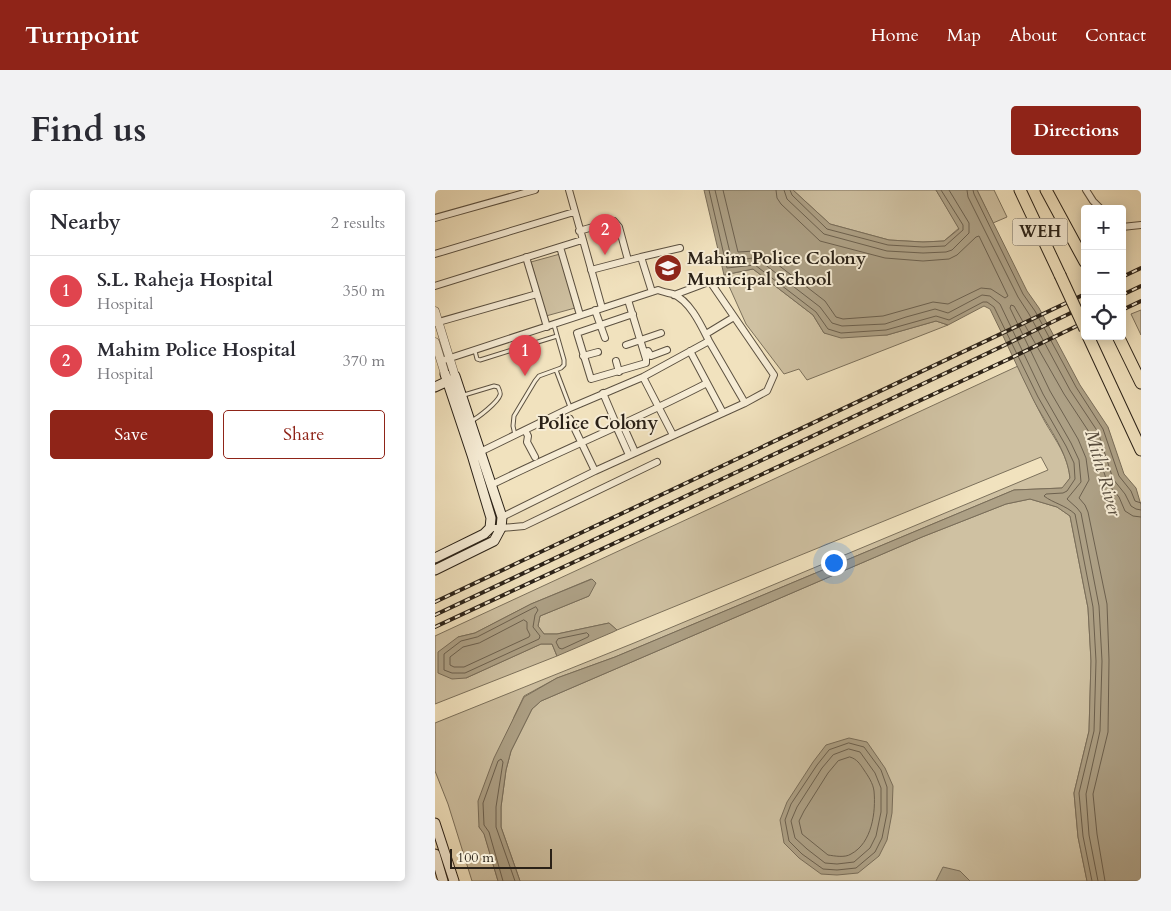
<!DOCTYPE html>
<html lang="en">
<head>
<meta charset="utf-8">
<style>
  :root { --surface:#fff; --page:#f2f2f3; --text:#2b2b33; --muted:#7c7c81; --line:#e1e1e2; --accent:#8f2418 }
  body { margin:0; font-family:Cardo,serif; background:var(--page); color:var(--text) }
  .controls { position:absolute; right:15px; top:15px; display:grid; overflow:hidden; border-radius:5px; box-shadow:0 2px 12px #0003 }
  .controls button { width:45px; height:45px; display:grid; place-items:center; padding:0; border:0; border-bottom:1px solid var(--line); background:var(--surface); color:var(--text); font:25px sans-serif }
  .scale { position:absolute; left:15px; bottom:12px; width:102px; box-sizing:border-box; padding-left:5px; border:2px solid #2a2117; border-top:0; font-size:14px; line-height:18px; white-space:nowrap; color:#2a2117; -webkit-text-stroke:4px #f6ecd5; paint-order:stroke }
  .you { position:absolute; left:398px; top:372px; width:18px; height:18px; margin:-12px; border:4px solid #fff; border-radius:50%; background:#1a73e8; box-shadow:0 0 0 8px #1a73e833 }
  .badge { display:grid; place-items:center; width:32px; height:32px; border-radius:50%; background:var(--accent); color:#fff; font-size:16px; font-weight:700 }
  .pin { position:absolute; translate:-50% -41px; filter:drop-shadow(0 1px 2px #0008) }
  .pin::after { content:''; position:absolute; top:26px; width:18px; height:15px; background:inherit; clip-path:polygon(0 0,100% 0,50% 100%) }
  .list { margin:0; padding:0; list-style:none }
  h2 { display:flex; justify-content:space-between; align-items:center; height:65px; margin:0; padding:0 20px; font-size:21px }
  h2 small { font-size:16px; font-weight:400; color:var(--muted) }
  .list li { display:grid; grid-template-columns:32px 1fr auto; gap:15px; align-items:center; box-sizing:border-box; height:70px; padding:0 20px; border-top:1px solid var(--line) }
  .list b { display:block; font-size:19px; white-space:nowrap }
  .list p { margin:0; font-size:16px; white-space:nowrap; color:var(--muted) }
  .list em { font-size:16px; font-style:normal; color:var(--muted) }
  .actions { display:flex; gap:10px; padding:15px 20px }
  .actions a { flex:1; padding:11px 0; border:1px solid var(--accent); border-radius:5px; text-align:center; font-size:18px; color:var(--accent) }
  .actions .main { background:var(--accent); color:#fff }
  .icon { flex:none; width:28px; height:28px; fill:none; stroke:currentColor; stroke-width:2; stroke-linecap:round; stroke-linejoin:round }
  .map { position:relative; flex:none; width:706px; height:691px; overflow:hidden; border-radius:5px }
  header { display:flex; align-items:center; gap:30px; box-sizing:border-box; height:70px; padding:0 25px; background:var(--accent); color:#fff }
  header strong { font-size:24px }
  nav { display:flex; gap:28px; margin-inline-start:auto; font-size:18px }
  .intro { display:flex; align-items:center; justify-content:space-between; box-sizing:border-box; height:120px; padding:0 30px }
  h1 { margin:0; font-size:35px }
  .button { padding:12px 22px; border-radius:5px; background:var(--accent); color:#fff; font-size:18px; font-weight:700 }
  main { display:flex; gap:30px; padding:0 30px }
  aside { flex:1; background:var(--surface); border-radius:5px; box-shadow:0 2px 12px #0003 }
  .map>svg:first-child { display:block }
  .green { fill:#cfc1a2; stroke:#7c715c }
  .water { fill:#ada085; stroke:#796d59 }
  .lines { fill:none; stroke-linecap:round; stroke-linejoin:round }
  .shore { stroke:#6c604e; stroke-width:1 }
  .service-casing { stroke:#5c5141; stroke-width:5 }
  .minor-casing { stroke:#5c5141; stroke-width:8 }
  .tertiary-casing { stroke:#5c5141; stroke-width:9 }
  .secondary-casing { stroke:#2a2117; stroke-width:11 }
  .motorway-casing { stroke:#2a2117; stroke-width:13 }
  .service { stroke:#f6ecd5; stroke-width:3 }
  .minor { stroke:#f6ecd5; stroke-width:6 }
  .tertiary { stroke:#f6ecd5; stroke-width:8 }
  .secondary { stroke:#f6ecd5; stroke-width:9 }
  .motorway { stroke:#f1e2be; stroke-width:11 }
  .rail-casing { stroke:#2a2117; stroke-width:4 }
  .rail { stroke:#f6ecd5; stroke-width:2; stroke-dasharray:5.5; stroke-linecap:butt }
  .motorway-bridge-casing { stroke:#2a2117; stroke-width:13; stroke-linecap:butt }
  .motorway-bridge { stroke:#f1e2be; stroke-width:11 }
  .labels { text-anchor:middle; dominant-baseline:central; stroke-width:4; stroke-linejoin:round; paint-order:stroke }
  .shield { fill:#f6ecd5; stroke:#675e50; stroke-width:1 }
  .shield-label { font-size:16px; font-weight:bold; fill:#2a2117 }
  .poi-label { font-size:18px; font-weight:bold; fill:#2a2117; stroke:#f6ecd5; text-anchor:start }
  .neighbourhood-label { font-size:19px; font-weight:bold; fill:#2a2117; stroke:#f6ecd5 }
  .water-label { font-size:19px; font-style:italic; fill:#584d3e; stroke:#f6ecd5 }
</style>
</head>
<body>
<header>
<strong>Turnpoint</strong>
<nav><a>Home</a><a>Map</a><a>About</a><a>Contact</a></nav>
</header>
<div class="intro"><h1>Find us</h1><a class="button">Directions</a></div>
<main>
<aside>
<h2>Nearby<small>2 results</small></h2>
<ul class="list">
<li><span class="badge" style="background:#e0444e">1</span><div><b>S.L. Raheja Hospital</b><p>Hospital</p></div><em>350 m</em></li>
<li><span class="badge" style="background:#e0444e">2</span><div><b>Mahim Police Hospital</b><p>Hospital</p></div><em>370 m</em></li>
</ul>
<div class="actions"><a class="main">Save</a><a>Share</a></div>
</aside>
<div class="map">
<svg width="706" height="691" viewBox="0 0 706 691">
  <rect width="100%" height="100%" fill="#f1e2be"/>
  <filter id="stains"><feTurbulence type="fractalNoise" baseFrequency=".004" numOctaves="4"/><feColorMatrix values="0 0 0 0 .2 0 0 0 0 .09 0 0 0 0 .02 0 0 0 .5 -.17"/></filter>
  <radialGradient id="worn" r=".72"><stop offset=".6" stop-color="#630" stop-opacity="0"/><stop offset="1" stop-color="#630" stop-opacity=".3"/></radialGradient>
  <!-- green -->
  <path class="green" d="M 358,0 L 501,0 L 524,38 L 509,51 L 488,52 L 454,50 L 395,34 Z
    M 542,0 L 559,0 L 572,27 L 558,33 Z
    M 125,64 L 140,118 L 111,126 L 96,72 Z
    M 318,79 L 378,125 L 389,143 L 452,145 L 501,131 L 513,135 L 372,190 L 364,179 L 349,184 L 311,134 L 289,85 Z
    M 706,120 L 706,145 L 696,124 Z
    M 583,176 C 592,195 600,214 610,232 C 621,251 633,266 635,288 L 628,298 L 579,300 L 180,467 L 122,488 L 89,506 L 79,527 L 44,637 L 49,643 L 63,691 L 37,691 L 13,614 L 0,581 L 0,533 L 199,453 L 613,280 L 606,267 L 182,440 L 174,433 L 122,444 L 109,444 L 103,436 L 105,426 L 154,406 L 156,389 L 96,414 L 40,443 L 23,447 L 31,488 L 106,454 L 117,454 L 122,466 L 0,514 L 0,446 Z
    M 595,309 L 622,317 L 635,326 L 653,418 L 656,471 L 654,541 L 639,603 L 643,647 L 652,691 L 85,691 L 66,637 L 66,617 L 71,580 L 76,561 L 97,519 L 106,511 L 487,347 L 571,314 Z"/>
  <!-- water -->
  <path class="water" d="M 269,0 L 358,0 L 395,34 L 454,50 L 488,52 L 509,51 L 524,39 L 501,0 L 542,0 L 592,101 L 604,118 L 645,195 L 673,237 L 689,284 L 701,298 L 706,315 L 706,691 L 652,691 L 643,647 L 639,603 L 654,541 L 656,471 L 653,418 L 635,326 L 622,317 L 595,309 L 571,314 L 487,347 L 106,511 L 97,519 L 76,561 L 71,580 L 66,617 L 66,637 L 85,691 L 63,691 L 49,644 L 44,637 L 43,611 L 59,568 L 89,507 L 122,488 L 180,467 L 579,300 L 627,298 L 635,288 C 632,259 611,235 598,209 C 583,179 570,149 555,119 L 549,116 L 513,135 L 501,131 L 452,145 L 406,148 L 389,143 L 378,125 L 318,79 L 289,85 Z
    M 157,389 L 161,393 L 154,406 L 105,426 L 103,436 L 109,444 L 122,444 L 174,433 L 182,440 L 178,442 L 122,466 L 117,454 L 106,454 L 31,488 L 17,489 L 3,483 L 3,462 L 23,447 L 40,443 L 96,414 Z
    M 414,548 L 432,552 L 450,578 L 458,596 L 457,623 L 452,650 L 444,666 L 423,683 L 402,685 L 386,684 L 364,668 L 349,653 L 345,630 L 352,612 L 378,572 L 391,555 Z
    M 508,677 L 525,681 L 535,691 L 501,691 Z"/>
  <g class="lines">
    <!-- shore -->
    <path class="shore" d="M 274,0 L 292,78 L 320,75 L 381,122 L 393,139 L 406,143 L 451,140 L 501,126 L 514,130 L 548,112 L 552,112 L 559,117 L 603,207 L 631,256 L 639,273 L 640,289 L 632,301 L 628,303 L 611,304 L 609,306 C 618,313 630,315 640,324 L 658,417 L 661,471 L 659,541 L 644,603 L 648,646 L 657,691
      M 280,0 L 297,71 L 318,68 L 324,70 L 385,117 L 397,133 L 407,136 L 450,134 L 471,127 L 500,119 L 513,123 L 547,105 L 555,106 L 565,114 L 608,204 L 636,253 L 644,270 L 646,292 L 632,309 L 642,318 L 646,323 L 664,416 L 667,471 L 665,541 L 651,604 L 654,645 L 663,691
      M 288,0 L 303,62 L 320,61 L 329,64 L 390,111 L 401,127 L 408,129 L 448,126 L 498,112 L 513,114 L 546,98 L 556,99 L 570,108 L 573,106 L 544,46 L 541,47 L 522,65 L 514,69 L 488,71 L 450,68 L 385,51 L 346,14 L 342,8 L 341,0
      M 349,0 L 352,9 L 389,44 L 452,61 L 488,63 L 511,62 L 517,60 L 534,43 L 534,33 L 514,0
      M 355,0 L 357,5 L 392,39 L 453,55 L 488,57 L 510,56 L 528,40 L 528,35 L 506,0
      M 532,0 L 533,7 L 583,107 L 594,124 L 635,200 L 663,242 L 678,289 L 690,304 L 696,316 L 701,319 L 706,320
      M 538,0 L 539,4 L 588,104 L 600,121 L 641,197 L 668,239 L 684,286 L 696,301 L 700,311 L 706,313
      M 101,417 L 103,420 L 100,425 L 98,437 L 105,446 L 104,449 L 30,483 L 17,483 L 9,480 L 9,464 L 26,451 L 42,447 Z
      M 89,430 L 92,432 L 92,439 L 95,445 L 94,447 L 29,477 L 19,477 L 15,475 L 15,467 L 28,457 L 44,453 Z
      M 152,443 L 154,445 L 153,447 L 127,459 L 124,458 L 121,452 L 123,449 Z
      M 414,553 L 429,557 L 446,580 L 452,597 L 452,623 L 447,648 L 440,662 L 421,678 L 402,680 L 388,679 L 367,664 L 354,651 L 350,630 L 356,614 L 382,575 L 394,560 Z
      M 414,559 L 425,562 L 440,583 L 446,598 L 446,622 L 441,646 L 435,658 L 419,672 L 402,674 L 390,673 L 372,659 L 360,648 L 356,631 L 362,617 L 387,578 L 398,565 Z
      M 415,567 C 422,569 425,574 429,580 C 433,586 438,593 439,601 C 441,622 437,653 416,664 C 410,668 400,666 393,665 L 367,644 L 364,631 L 369,621 L 393,583 L 403,571 Z
      M 68,691 L 54,642 L 49,635 L 48,613 L 63,571 L 66,569 L 68,572 L 61,617 L 61,637 L 80,691
      M 670,691 L 662,644 L 658,604 L 673,542 L 674,470 L 672,414 L 653,322 L 650,315 L 644,308 L 654,290 L 651,268 L 643,249 L 615,201 L 575,118 L 576,115 L 579,116 L 629,204 L 656,245 L 673,294 L 684,307 L 690,321 L 698,326 L 706,327"/>
    <!-- service casing -->
    <g class="service-casing">
      <path id="service" d="M 40,161 L 42,169 L 45,170 L 122,146
        M 121,180 L 135,217
        M 29,205 L 59,196 L 63,197 C 64,199 66,203 65,205 C 63,212 43,228 36,231
        M 80,245 L 78,236 L 79,226 L 100,191 L 104,186 L 126,178 L 129,175 L 129,170 L 119,135"/>
    </g>
    <!-- minor casing -->
    <g class="minor-casing">
      <path id="minor" d="M 134,0 L 167,118
        M 651,0 L 658,11 L 666,19
        M 0,28 L 100,0
        M 687,37 L 706,35
        M 144,41 L 179,31 L 184,37 L 193,70
        M 125,57 L 145,125
        M 0,64 L 139,22
        M 91,67 L 112,137
        M 206,67 L 245,58
        M 156,80 L 206,67 L 217,102
        M 0,96 L 147,50
        M 239,105 L 271,93 L 276,93 L 339,185 L 332,201 L 310,213
        M 193,110 L 211,169 L 211,173 L 156,189 L 142,143 L 198,124
        M 160,120 L 170,148
        M 0,133 L 102,104
        M 271,144 L 299,127
        M 191,155 L 226,143
        M 255,161 L 288,223
        M 210,162 L 213,161 L 216,166 L 232,160
        M 148,166 L 163,162
        M 6,171 L 223,100 C 228,102 233,103 238,104 C 255,111 266,135 274,151 L 208,187 L 135,218 L 43,263
        M 181,171 L 184,182
        M 208,187 L 238,245
        M 168,203 L 182,236
        M 135,229 L 160,281
        M 187,233 L 200,262
        M 181,236 L 194,265
        M 90,240 L 93,246 L 92,252 L 100,267
        M 56,295 C 127,260 201,230 272,193
        M 67,327 L 160,281 L 310,213 L 274,151
        M 55,338 L 66,338 L 89,336 L 222,272"/>
    </g>
    <!-- tertiary casing -->
    <g class="tertiary-casing">
      <path id="tertiary" d="M 0,121 L 20,186
        M 0,152 L 10,184"/>
    </g>
    <!-- secondary casing -->
    <g class="secondary-casing">
      <path id="secondary" d="M 0,197 L 15,190
        M 0,368 L 49,344 L 55,338 L 56,328 L 37,265 L 10,184
        M 0,380 L 59,351 L 66,338 L 67,327 L 20,186
        M 0,633 L 19,691
        M 0,664 L 8,691"/>
    </g>
    <!-- motorway casing -->
    <g class="motorway-casing">
      <path id="motorway" d="M 585,0 L 625,85
        M 611,0 L 650,72
        M 653,146 L 706,260
        M 683,146 L 706,193"/>
    </g>
    <!-- service -->
    <use href="#service" class="service"/>
    <!-- minor -->
    <use href="#minor" class="minor"/>
    <!-- tertiary -->
    <use href="#tertiary" class="tertiary"/>
    <!-- secondary -->
    <use href="#secondary" class="secondary"/>
    <!-- motorway -->
    <use href="#motorway" class="motorway"/>
    <!-- rail casing -->
    <g class="rail-casing">
      <path id="rail" d="M 687,87 L 706,78
        M 687,105 L 706,96
        M 687,120 L 706,111
        M 0,412 L 650,104
        M 0,425 L 572,154 L 650,116
        M 0,437 L 576,168 L 650,132"/>
    </g>
    <!-- rail -->
    <use href="#rail" class="rail"/>
    <!-- motorway-bridge casing -->
    <g class="motorway-bridge-casing">
      <path id="motorway-bridge" d="M 625,85 L 650,139"/>
    </g>
    <!-- motorway-bridge -->
    <use href="#motorway-bridge" class="motorway-bridge"/>
  </g>
  <!-- icons -->
  <defs>
    <g id="school-disc" transform="scale(1.4375)"><circle r="9.5" fill="#8f2418" stroke="#f6ecd5"/><path d="M0-5L7-2L0 1L-7-2ZM-4 1L0 2.5L4 1V4Q0 6-4 4Z" fill="#fff"/></g>
  </defs>
  <g fill-rule="evenodd">
    <use href="#school-disc" x="233" y="78"/>
  </g>
  <g class="labels">
    <!-- shield labels -->
    <rect class="shield" x="577.5" y="28.5" width="55" height="27" rx="4"/>
    <g class="shield-label">
      <text x="605" y="42">WEH</text>
    </g>
    <!-- poi labels -->
    <g class="poi-label">
      <text x="252" y="68">Mahim Police Colony<tspan x="252" dy="21">Municipal School</tspan></text>
    </g>
    <!-- neighbourhood labels -->
    <g class="neighbourhood-label">
      <text x="163" y="233">Police Colony</text>
    </g>
    <!-- water labels -->
    <g class="water-label">
      <text transform="translate(668 283) rotate(74)">Mithi River</text>
    </g>
  </g>
  <rect width="100%" height="100%" filter="url(#stains)"/>
  <rect width="100%" height="100%" fill="url(#worn)"/>
</svg>
<div class="controls">
<button>+</button>
<button>−</button>
<button><svg class="icon" aria-label="locate" viewBox="0 0 24 24"><circle cx="12" cy="12" r="6"/><path d="M12 2v4M12 18v4M2 12h4M18 12h4"/></svg></button>
</div>
<div class="scale">100 m</div>
<div class="you"></div>
<div class="pin badge" style="left:90px;top:186px;background:#e0444e">1</div>
<div class="pin badge" style="left:170px;top:65px;background:#e0444e">2</div>
</div>
</main>
</body>
</html>
